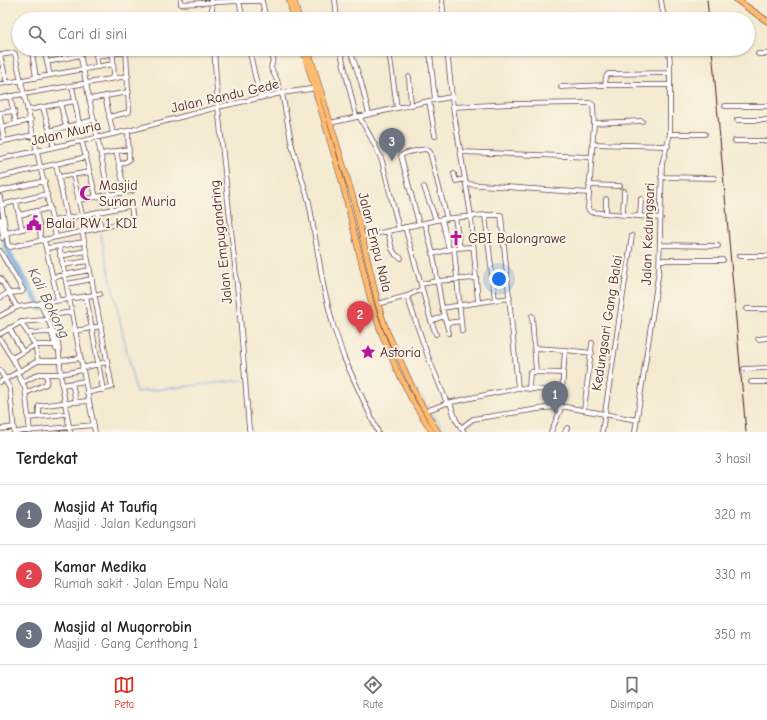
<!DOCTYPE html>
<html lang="id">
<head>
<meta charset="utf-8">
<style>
  :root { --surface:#fff; --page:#f6f6f6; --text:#222; --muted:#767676; --line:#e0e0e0; --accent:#d93025 }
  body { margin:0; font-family:"Comic Neue",sans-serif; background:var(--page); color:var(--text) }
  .you { position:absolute; left:499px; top:279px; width:14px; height:14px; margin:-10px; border:3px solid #fff; border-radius:50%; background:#1a73e8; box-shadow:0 0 0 6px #1a73e833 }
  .badge { display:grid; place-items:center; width:26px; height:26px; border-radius:50%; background:var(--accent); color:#fff; font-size:13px; font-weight:700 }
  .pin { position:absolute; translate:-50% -33px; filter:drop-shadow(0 1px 2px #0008) }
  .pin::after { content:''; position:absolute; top:21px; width:14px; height:12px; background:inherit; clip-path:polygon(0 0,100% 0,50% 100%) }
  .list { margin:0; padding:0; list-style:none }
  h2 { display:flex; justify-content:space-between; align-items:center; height:52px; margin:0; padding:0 16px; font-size:17px }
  h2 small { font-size:13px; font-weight:400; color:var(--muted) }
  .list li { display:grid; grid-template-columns:26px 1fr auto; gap:12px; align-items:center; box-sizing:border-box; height:60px; padding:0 16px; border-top:1px solid var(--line) }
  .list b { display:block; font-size:15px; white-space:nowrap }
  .list p { margin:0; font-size:13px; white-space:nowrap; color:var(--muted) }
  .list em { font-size:13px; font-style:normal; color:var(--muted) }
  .icon { flex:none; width:22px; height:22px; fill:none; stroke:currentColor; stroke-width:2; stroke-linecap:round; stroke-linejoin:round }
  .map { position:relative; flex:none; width:767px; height:432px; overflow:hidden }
  .search { position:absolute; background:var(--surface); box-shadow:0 1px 3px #0004; left:12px; right:12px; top:12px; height:44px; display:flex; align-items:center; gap:10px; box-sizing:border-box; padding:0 14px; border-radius:22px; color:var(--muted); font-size:15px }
  .sheet { height:232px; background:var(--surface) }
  nav { display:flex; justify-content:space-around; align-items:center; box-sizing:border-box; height:56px; border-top:1px solid var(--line); background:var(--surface); font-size:11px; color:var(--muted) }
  nav a { display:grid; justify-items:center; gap:2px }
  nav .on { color:var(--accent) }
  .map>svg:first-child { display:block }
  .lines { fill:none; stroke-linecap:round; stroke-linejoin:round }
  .stream { stroke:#70ace1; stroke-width:1 }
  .river { stroke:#70ace1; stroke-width:5.5 }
  .minor-casing { stroke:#643d44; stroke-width:5.5 }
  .major-casing { stroke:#643d44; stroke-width:6 }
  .highway-casing { stroke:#643d44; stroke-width:7 }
  .minor { stroke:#fff; stroke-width:4 }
  .major { stroke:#febc70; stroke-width:5 }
  .highway { stroke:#febc70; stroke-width:5.5 }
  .rail { stroke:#4a1f2b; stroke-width:1 }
  .labels { text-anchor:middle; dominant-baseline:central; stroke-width:4; stroke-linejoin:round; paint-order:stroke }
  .street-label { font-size:14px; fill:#4a1f2b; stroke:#fcf5e5 }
  .poi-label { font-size:14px; fill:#4a1f2b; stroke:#fcf5e5; text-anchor:start }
  .water-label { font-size:15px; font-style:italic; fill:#57506b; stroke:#fcf5e5 }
</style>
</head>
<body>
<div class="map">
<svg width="767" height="432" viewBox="0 0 767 432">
  <rect width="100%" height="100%" fill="#fcf5e5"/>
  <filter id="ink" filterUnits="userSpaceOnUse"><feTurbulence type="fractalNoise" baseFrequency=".025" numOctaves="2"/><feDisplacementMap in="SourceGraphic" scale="8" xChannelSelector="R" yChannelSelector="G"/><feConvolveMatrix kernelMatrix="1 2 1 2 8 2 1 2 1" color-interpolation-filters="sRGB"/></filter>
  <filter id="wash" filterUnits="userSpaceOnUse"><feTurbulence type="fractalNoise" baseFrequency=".012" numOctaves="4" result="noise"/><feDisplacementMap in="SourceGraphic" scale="16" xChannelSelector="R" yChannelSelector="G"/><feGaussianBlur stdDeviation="0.9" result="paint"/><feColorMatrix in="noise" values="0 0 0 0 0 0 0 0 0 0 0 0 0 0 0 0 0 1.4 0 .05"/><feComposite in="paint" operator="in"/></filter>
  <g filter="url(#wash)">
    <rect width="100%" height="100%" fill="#f4ead1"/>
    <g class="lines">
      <!-- stream -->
      <path class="stream" d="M 350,179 L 354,192
        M 358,206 L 364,234
        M 101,236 L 136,392 L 243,380
        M 378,292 L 381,303
        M 381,306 L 383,312
        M 415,387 L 428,408
        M 430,410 L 445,432
        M 251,427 L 252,432"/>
      <!-- river -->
      <path class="river" d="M 0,212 L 6,248 L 41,308"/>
    </g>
  </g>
  <g filter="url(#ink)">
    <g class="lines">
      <!-- minor casing -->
      <g class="minor-casing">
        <path id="minor" d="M 181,0 L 181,4 L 239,1 L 243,19
          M 211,0 L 213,19
          M 335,0 L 337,19
          M 442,0 L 444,19
          M 661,0 L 664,19
          M 239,1 L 262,1 L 266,19
          M 64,49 L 65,58
          M 79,49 L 112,209
          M 95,49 L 98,67
          M 214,49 L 218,107 L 239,304 L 249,429 L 250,432
          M 249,49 L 260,98
          M 271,49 L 273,59 L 271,68 L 277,80 L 280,93
          M 340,49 L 356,116
          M 447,49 L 453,107 L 471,216 L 478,302
          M 44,50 L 50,75
          M 430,53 L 435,100
          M 113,54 L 114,78
          M 758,54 L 767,54
          M 352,55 L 361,82 L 369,114
          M 96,56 L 127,52
          M 390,58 L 397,108
          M 47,62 L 81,55
          M 670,73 L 608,74 L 606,77 L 605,85 L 670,85
          M 409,77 L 411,105
          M 36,78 L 32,52 L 55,49
          M 7,83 L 0,55 L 14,53 L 15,54 L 56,237
          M 0,84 L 113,64
          M 72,86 L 79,123
          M 561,87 L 605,85
          M 282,93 L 292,146 L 309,202 L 324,289 L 333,325 L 344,358 L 378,432
          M 10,96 L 16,123
          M 105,96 L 113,134
          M 0,98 L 128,76
          M 89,99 L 129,92
          M 429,101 L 435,136
          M 60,103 L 66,126
          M 725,106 L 767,106
          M 43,107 L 54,147
          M 453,107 L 511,104 L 590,103 L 593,105 L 594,123
          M 28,110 L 75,101
          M 0,113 L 14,111
          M 0,116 L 4,141
          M 359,116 C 367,131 376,145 382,161 L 399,229
          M 109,117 L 129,112 L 126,49
          M 737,120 L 767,120
          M 642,121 L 594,123 L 588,209 L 591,212 L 661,218
          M 330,123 L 429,101 L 451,97
          M 2,127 L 31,120
          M 49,131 L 94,120
          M 670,134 L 705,134
          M 735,141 L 767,141
          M 0,142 L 33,135
          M 82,142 L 96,197
          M 592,144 L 668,146
          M 116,151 L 125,192
          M 460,152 L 591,157
          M 101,154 L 129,149
          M 0,159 L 136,129 L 218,107 L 282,93 L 318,88
          M 56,164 L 67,218
          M 119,165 L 129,160 L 128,131
          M 454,174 L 456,181 L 465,179
          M 73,175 L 82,215
          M 0,177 L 86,157
          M 59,177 L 90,172
          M 661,177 L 714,178
          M 466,184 L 589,193
          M 589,185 L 620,186
          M 424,187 L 436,220
          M 0,191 L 45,181
          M 0,197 L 8,245 L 10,247 L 132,221 L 133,219 L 131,207 L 129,206 L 53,221
          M 606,199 L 606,213
          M 78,200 L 132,191
          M 16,202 L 22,229
          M 1,205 L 47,194
          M 36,211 L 39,225
          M 97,212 L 101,227
          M 623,214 L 624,191
          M 19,215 L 50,208
          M 640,216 L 641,199
          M 455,218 L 460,248
          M 0,219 L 3,236 L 2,238
          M 442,219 L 449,250
          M 425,223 L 433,254 L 442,308 L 449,333
          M 419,224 L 401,156 C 404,152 419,150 426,149 L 430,152 L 447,219
          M 405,227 L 431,321 L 436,334
          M 82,231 L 87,255 L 112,387 L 87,393
          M 388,232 L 392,249 L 396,255 L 401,258
          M 6,233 L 39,225 L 41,240
          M 362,237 L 442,219 L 485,215 L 501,215 L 518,388
          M 44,240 L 58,300
          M 660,245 L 718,246
          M 59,246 L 95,432
          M 47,248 L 84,242
          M 454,248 L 462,331
          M 0,251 L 23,290 L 22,292 L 10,293
          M 433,254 L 454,248 L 473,247
          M 60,256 L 86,251
          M 739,256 L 767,256
          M 660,260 L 723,260
          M 63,265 L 88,261
          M 53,277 L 90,270
          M 0,278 L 17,307
          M 67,284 L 92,279
          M 421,284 L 438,281 L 475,278
          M 86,296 L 103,390
          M 407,296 L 427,354 L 447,403
          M 0,298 L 9,292
          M 495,300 L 510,298
          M 40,303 L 58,342 L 62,385 L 70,432
          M 378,304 L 407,296 L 422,289
          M 442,308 L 495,300 L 485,215
          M 747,309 L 767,309
          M 0,316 L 17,307 L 100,294
          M 46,316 L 72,312
          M 532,316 L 536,372
          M 431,321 L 444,316
          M 21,322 L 35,345 L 38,361
          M 447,323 L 461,321
          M 9,328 L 23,352
          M 51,331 L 56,349
          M 75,331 L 101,326
          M 28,333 L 51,332
          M 0,334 L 21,322 L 45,320
          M 0,339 L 20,371
          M 758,339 L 767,338
          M 535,348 L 565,350 L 562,391
          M 565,350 L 592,353
          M 12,358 L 35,345 L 56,345
          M 82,368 L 107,362
          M 744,369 L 767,368
          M 0,370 L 10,389 L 14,432
          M 17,372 L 25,388 L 30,432
          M 61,374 L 83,370
          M 0,382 L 38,361 L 60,361 L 80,358
          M 23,382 L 39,374 L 59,374
          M 751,382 L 767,382
          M 72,383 L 76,402
          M 62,385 L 85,381
          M 529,389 L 530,372 L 563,373
          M 26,393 L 46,384 L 47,380 L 46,374
          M 65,403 L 88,401
          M 450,403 L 456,420 L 464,432
          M 584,410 L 592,343
          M 426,411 L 447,403 L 518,388 L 562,391 L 560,411 L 551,432
          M 39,416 L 39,406 L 62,403
          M 28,418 L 65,414
          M 461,428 L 473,419 L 545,408 L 566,407 L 637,420
          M 0,429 L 14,427
          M 15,432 L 94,425
          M 565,432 L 567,428
          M 602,432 L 632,236
          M 635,432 L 659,270 L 662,164 L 670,134 L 670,63 L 669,49"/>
      </g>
      <!-- major casing -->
      <g class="major-casing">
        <path id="major" d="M 289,0 L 294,19
          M 294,0 L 299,19
          M 303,49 L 342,182 L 372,306 L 381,332 L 396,368 L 412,400 L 432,432
          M 308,49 L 353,197 L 378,304 L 386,329 L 417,397 L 438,432"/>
      </g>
      <!-- highway casing -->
      <g class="highway-casing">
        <path id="highway" d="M 737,0 L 767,21"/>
      </g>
      <!-- minor -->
      <use href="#minor" class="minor"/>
      <!-- major -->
      <use href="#major" class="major"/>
      <!-- highway -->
      <use href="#highway" class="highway"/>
      <!-- rail -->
      <path class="rail" d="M 707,0 L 709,19
        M 712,49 L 746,432"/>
    </g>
  </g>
  <!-- icons -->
  <defs>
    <g id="mosque-bare" transform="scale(1.2)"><path d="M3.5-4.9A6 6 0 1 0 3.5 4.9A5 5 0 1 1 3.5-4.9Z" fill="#b5179e" stroke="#fcf5e5" stroke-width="2.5" paint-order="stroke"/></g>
    <g id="civic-bare" transform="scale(1.2)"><path d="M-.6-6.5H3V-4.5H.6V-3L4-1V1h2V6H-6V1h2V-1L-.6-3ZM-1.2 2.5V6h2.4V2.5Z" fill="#b5179e" stroke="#fcf5e5" stroke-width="2.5" paint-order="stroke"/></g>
    <g id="church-bare" transform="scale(1.2)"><path d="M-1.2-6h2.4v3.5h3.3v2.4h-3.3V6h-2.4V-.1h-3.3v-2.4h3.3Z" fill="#b5179e" stroke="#fcf5e5" stroke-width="2.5" paint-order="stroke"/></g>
    <g id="sight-bare" transform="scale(1.2)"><path d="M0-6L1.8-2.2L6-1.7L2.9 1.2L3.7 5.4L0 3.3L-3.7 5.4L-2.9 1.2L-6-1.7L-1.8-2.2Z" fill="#b5179e" stroke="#fcf5e5" stroke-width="2.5" paint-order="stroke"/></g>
  </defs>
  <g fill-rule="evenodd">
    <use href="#mosque-bare" x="87" y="193"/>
    <use href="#civic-bare" x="34" y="223"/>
    <use href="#church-bare" x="456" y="238"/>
    <use href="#sight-bare" x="368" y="352"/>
  </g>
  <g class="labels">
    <!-- street labels -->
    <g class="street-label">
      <text transform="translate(225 96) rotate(-13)">Jalan Randu Gede</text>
      <text transform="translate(66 133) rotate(-13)">Jalan Muria</text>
      <text transform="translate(648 234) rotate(-88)">Jalan Kedungsari</text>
      <text transform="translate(221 242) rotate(-96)">Jalan Empugandring</text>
      <text transform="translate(375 242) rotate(76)">Jalan Empu Nala</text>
      <text transform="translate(607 323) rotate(-81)">Kedungsari Gang Balai</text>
    </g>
    <!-- poi labels -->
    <g class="poi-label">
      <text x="99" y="185">Masjid<tspan x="99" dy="16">Sunan Muria</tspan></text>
      <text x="46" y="223">Balai RW 1 KDI</text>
      <text x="468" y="238">GBI Balongrawe</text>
      <text x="380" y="352">Astoria</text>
    </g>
    <!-- water labels -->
    <g class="water-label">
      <text transform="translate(49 303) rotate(64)">Kali Bokong</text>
    </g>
  </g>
</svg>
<div class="you"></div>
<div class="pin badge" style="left:555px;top:414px;background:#6b7280">1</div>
<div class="pin badge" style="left:360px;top:334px;background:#e0444e">2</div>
<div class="pin badge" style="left:392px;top:161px;background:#6b7280">3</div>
<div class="search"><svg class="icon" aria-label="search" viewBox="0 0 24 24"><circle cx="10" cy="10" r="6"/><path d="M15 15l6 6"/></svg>Cari di sini</div>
</div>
<section class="sheet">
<h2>Terdekat<small>3 hasil</small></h2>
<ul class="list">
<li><span class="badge" style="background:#6b7280">1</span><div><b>Masjid At Taufiq</b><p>Masjid · Jalan Kedungsari</p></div><em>320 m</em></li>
<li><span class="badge" style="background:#e0444e">2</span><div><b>Kamar Medika</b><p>Rumah sakit · Jalan Empu Nala</p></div><em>330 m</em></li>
<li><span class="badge" style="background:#6b7280">3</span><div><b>Masjid al Muqorrobin</b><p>Masjid · Gang Centhong 1</p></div><em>350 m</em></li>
</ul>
</section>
<nav>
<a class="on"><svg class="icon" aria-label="map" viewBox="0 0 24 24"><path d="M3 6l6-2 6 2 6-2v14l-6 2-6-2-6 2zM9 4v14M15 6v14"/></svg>Peta</a>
<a><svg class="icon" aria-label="directions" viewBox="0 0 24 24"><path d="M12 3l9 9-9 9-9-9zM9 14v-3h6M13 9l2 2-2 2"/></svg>Rute</a>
<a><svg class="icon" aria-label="saved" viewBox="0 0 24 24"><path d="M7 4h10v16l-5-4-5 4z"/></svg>Disimpan</a>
</nav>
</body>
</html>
